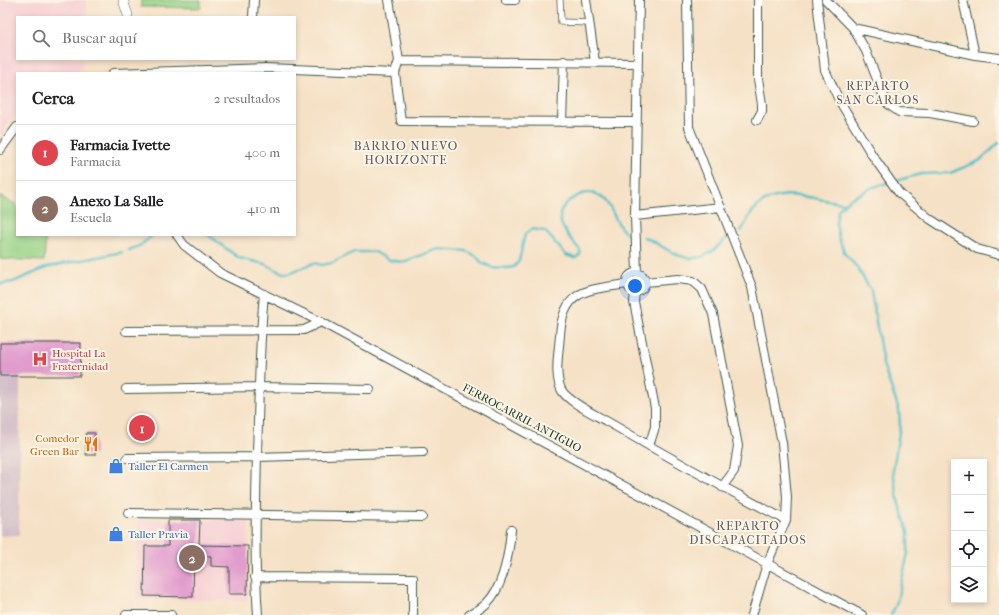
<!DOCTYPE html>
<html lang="es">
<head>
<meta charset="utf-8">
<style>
  :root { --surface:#fff; --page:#f6f6f6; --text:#202124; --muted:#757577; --line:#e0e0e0; --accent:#1f6fb2 }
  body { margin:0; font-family:"IM FELL French Canon",serif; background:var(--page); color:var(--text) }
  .controls { position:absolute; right:12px; bottom:12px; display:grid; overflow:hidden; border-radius:0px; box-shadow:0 2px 6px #0003 }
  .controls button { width:36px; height:36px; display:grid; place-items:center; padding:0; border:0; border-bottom:1px solid var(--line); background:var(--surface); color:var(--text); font:20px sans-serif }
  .you { position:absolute; left:635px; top:286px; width:14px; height:14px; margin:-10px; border:3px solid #fff; border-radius:50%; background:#1a73e8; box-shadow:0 0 0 6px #1a73e833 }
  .badge { display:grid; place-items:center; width:26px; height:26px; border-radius:50%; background:var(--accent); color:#fff; font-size:13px; font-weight:700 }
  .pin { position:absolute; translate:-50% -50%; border:2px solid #fff; box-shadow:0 1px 4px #0006 }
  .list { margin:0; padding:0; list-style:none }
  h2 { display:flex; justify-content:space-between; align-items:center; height:52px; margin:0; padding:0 16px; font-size:17px }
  h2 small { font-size:13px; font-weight:400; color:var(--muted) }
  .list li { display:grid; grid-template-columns:26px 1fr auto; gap:12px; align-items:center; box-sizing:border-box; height:56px; padding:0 16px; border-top:1px solid var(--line) }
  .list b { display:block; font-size:15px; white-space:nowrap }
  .list p { margin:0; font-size:13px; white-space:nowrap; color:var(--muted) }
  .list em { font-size:13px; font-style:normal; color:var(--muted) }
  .icon { flex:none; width:22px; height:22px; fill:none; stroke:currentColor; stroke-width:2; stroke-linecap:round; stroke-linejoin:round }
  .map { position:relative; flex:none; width:999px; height:615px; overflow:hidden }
  .search { position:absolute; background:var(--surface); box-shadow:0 2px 6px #0003; left:16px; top:16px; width:280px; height:44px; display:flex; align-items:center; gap:10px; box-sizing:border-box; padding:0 14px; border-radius:0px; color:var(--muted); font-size:15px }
  .panel { position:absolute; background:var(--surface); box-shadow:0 2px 6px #0003; left:16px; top:72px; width:280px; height:164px; border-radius:0px }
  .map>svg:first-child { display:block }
  .built { fill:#f7cfd4 }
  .industrial { fill:#d2bdc8 }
  .green { fill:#97d287; stroke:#5b885e }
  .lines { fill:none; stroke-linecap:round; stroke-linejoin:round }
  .stream { stroke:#50bec7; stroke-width:2.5 }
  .building { fill:#e19bcd }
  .pedestrian-casing { stroke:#3f564a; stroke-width:7 }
  .minor-casing { stroke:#3f564a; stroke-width:10 }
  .tertiary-casing { stroke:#3f564a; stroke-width:10 }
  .pedestrian { stroke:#fff; stroke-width:5.5 }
  .minor { stroke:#fff; stroke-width:8 }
  .tertiary { stroke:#fff; stroke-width:9 }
  .labels { text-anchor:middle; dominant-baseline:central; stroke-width:4; stroke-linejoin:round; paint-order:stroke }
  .health-label { font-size:11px; fill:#be3a42; stroke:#fcf5e5; text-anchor:start }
  .street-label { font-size:11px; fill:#1f3d34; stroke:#fcf5e5 }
  .food-label { font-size:11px; fill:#c56008; stroke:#fcf5e5; text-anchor:end }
  .shop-label { font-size:11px; fill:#366cbe; stroke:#fcf5e5; text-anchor:start }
  .neighbourhood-label { font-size:12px; letter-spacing:1px; fill:#635e6a; stroke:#fcf5e5 }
</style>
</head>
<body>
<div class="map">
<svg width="999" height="615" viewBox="0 0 999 615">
  <rect width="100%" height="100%" fill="#fcf5e5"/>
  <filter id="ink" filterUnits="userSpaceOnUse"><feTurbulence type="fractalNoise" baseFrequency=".025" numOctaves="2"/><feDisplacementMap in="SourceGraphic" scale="8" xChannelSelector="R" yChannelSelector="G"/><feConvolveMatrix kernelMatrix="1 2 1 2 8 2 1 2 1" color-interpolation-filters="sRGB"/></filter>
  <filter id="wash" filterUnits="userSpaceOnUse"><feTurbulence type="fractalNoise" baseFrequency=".012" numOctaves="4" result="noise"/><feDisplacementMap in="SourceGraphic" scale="16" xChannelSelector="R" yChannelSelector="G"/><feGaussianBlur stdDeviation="0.9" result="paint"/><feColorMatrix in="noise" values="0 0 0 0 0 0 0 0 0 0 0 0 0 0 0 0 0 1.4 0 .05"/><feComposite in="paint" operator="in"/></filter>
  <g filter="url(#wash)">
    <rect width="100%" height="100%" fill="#f5e1c6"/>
    <!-- built -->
    <path class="built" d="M 0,0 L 86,0 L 88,14 L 87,17 L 17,17 L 17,59 L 83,59 L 82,69 L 76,73 L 17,73 L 17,112 L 0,136 Z
      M 138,519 L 248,521 L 247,601 L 136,599 Z"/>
    <!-- industrial -->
    <path class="industrial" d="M 0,375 L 20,376 L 19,535 L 0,536 Z"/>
    <!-- green -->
    <path class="green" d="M 141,0 L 201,0 L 201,8 L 141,7 Z
      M 0,196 L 17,205 L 17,235 L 46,235 L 44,261 L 0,259 Z"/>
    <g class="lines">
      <!-- stream -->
      <path class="stream" d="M 741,231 C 746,224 748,216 754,210 C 777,183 816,201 845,203
        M 208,235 L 239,258 L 265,264 L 283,273 L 289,273 L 314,263 L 322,265 L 332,263 L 354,252 L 375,252 L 389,260 L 403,262 L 438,249 L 466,251 L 476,256 L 482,263 L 491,267 L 507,268 L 514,267 L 519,261 L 525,234 L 532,229 L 545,231 L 566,255 L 575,258 L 580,255 L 580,250 C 566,234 546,213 574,198 C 580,194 588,192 595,194 C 614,200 613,227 630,236
        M 644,237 C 666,246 684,268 710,253 C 716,249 721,243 727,238
        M 129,250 L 141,245 L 153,235
        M 0,284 L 13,282 L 48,267 L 122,252
        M 891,615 L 896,605 L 908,553 L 908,532 L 898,500 L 893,471 L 900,426 L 899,410 L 883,364 L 871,291 L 857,267 L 845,254 L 839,239 L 836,223 L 838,210 L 848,200 L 873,187 L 921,174 L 950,173 L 979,161 L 999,143"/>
    </g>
    <g id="blocks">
      <!-- building -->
      <path class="building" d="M 0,343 L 81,343 L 80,376 L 0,376 Z
        M 137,424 L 147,424 L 146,433 L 137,432 Z
        M 86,433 L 95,433 L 95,455 L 86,455 Z
        M 168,520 L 200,520 L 199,545 L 248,546 L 247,594 L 229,594 L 229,567 L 211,566 L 211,556 L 194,556 L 193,597 L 144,596 L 145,546 L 168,546 Z"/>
    </g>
  </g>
  <g filter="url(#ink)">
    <use href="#blocks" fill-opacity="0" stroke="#3f564a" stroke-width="1"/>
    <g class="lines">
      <!-- pedestrian casing -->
      <g class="pedestrian-casing">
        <path id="pedestrian" d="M 560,0 L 561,22 L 590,23"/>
      </g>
      <!-- minor casing -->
      <g class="minor-casing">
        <path id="minor" d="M 389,0 L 399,61
          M 506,0 L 515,0
          M 586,0 L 595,62
          M 687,0 L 689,127 L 752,287 L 782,443 L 787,497 L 786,520 L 767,564 L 752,615
          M 817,0 L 825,70 L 839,100 L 872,155 L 899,193 L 930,219 L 977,249 L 999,255
          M 826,0 L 853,28 L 975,55 L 999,58
          M 963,0 L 975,55
          M 253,17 L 254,0
          M 853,28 L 866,51 L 882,92 L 888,104 L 899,112 L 930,113 L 973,121
          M 113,73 L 266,68 L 395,73 L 399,61 L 637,63
          M 395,73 L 401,121 L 637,122
          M 757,120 L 762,111 L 762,104 L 758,79 L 758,0
          M 562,122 L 564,61
          M 0,150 L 17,127
          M 635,216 L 721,207
          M 177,235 L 184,245 L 220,273 L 321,322 L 862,615
          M 637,273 L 635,216 L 639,0
          M627 282a9 9 0 1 1 18 0a9 9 0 1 1-18 0Z
          M 645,282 L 678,279 L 693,281 L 702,289 L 713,314 L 738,446 L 734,471 L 722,487
          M 627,284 C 589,290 563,288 560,335 C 559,351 554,374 561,389 C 566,401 596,415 608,422 C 666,456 726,489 786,520
          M 635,291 L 634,302 L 655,408 L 655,427 L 649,446
          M 126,331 L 304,330 L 321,322
          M 126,389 L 259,387 L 370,389
          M 127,458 L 257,457 L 423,452
          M 128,513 L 422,517
          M 255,577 L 413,578 L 413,615
          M 126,615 L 171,615
          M 258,615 C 254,561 256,506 257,452 C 259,399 259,347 264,294
          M 469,615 C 475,612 482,608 487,603 C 504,586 509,553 511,530"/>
      </g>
      <!-- tertiary casing -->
      <g class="tertiary-casing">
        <path id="tertiary" d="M 123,0 L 128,15"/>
      </g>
      <!-- pedestrian -->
      <use href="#pedestrian" class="pedestrian"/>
      <!-- minor -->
      <use href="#minor" class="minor"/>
      <!-- tertiary -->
      <use href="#tertiary" class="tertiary"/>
    </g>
  </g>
  <!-- icons -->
  <defs>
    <g id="hospital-bare" transform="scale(1.2)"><path d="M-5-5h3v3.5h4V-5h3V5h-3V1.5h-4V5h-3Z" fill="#e0444e" stroke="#fcf5e5" stroke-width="2.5" paint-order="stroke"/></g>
    <g id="restaurant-bare" transform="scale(1.2)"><path d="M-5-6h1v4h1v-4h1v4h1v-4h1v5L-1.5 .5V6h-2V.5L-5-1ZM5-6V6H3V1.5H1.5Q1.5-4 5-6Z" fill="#e8710a" stroke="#fcf5e5" stroke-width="2.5" paint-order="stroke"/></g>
    <g id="shop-bare" transform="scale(1.2)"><path d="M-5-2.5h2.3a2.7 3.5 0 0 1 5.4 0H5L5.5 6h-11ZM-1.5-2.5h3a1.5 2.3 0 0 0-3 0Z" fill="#3f7fe0" stroke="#fcf5e5" stroke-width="2.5" paint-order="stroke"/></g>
  </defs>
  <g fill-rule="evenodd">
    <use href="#hospital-bare" x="40" y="359"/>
    <use href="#restaurant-bare" x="91" y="444"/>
    <use href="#shop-bare" x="116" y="466"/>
    <use href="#shop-bare" x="116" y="534"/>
  </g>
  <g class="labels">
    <!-- health labels -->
    <g class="health-label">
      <text x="52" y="353">Hospital La<tspan x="52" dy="13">Fraternidad</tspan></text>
    </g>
    <!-- street labels -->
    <g class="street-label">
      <text transform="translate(522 418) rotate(28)">FERROCARRIL ANTIGUO</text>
    </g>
    <!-- food labels -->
    <g class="food-label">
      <text x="79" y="438">Comedor<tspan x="79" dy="13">Green Bar</tspan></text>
    </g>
    <!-- shop labels -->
    <g class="shop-label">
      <text x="128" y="466">Taller El Carmen</text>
      <text x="128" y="534">Taller Pravia</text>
    </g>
    <!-- neighbourhood labels -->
    <g class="neighbourhood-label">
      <text x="878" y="86">REPARTO<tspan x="878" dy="14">SAN CARLOS</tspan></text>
      <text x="406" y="146">BARRIO NUEVO<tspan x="406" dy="14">HORIZONTE</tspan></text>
      <text x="748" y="526">REPARTO<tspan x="748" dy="14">DISCAPACITADOS</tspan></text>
    </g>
  </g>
</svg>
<div class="controls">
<button>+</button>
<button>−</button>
<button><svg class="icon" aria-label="locate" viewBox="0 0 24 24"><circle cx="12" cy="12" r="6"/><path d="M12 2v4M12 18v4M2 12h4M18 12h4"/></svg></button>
<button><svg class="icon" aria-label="layers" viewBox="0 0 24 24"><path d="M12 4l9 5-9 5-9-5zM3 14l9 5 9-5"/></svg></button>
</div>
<div class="you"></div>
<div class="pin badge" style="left:142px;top:428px;background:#e0444e">1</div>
<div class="pin badge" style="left:192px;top:558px;background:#8d6e63">2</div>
<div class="search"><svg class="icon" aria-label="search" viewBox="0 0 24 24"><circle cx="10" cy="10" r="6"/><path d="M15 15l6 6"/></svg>Buscar aquí</div>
<section class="panel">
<h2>Cerca<small>2 resultados</small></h2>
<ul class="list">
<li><span class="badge" style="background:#e0444e">1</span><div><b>Farmacia Ivette</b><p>Farmacia</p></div><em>400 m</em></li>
<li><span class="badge" style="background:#8d6e63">2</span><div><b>Anexo La Salle</b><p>Escuela</p></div><em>410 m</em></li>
</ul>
</section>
</div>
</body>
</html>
